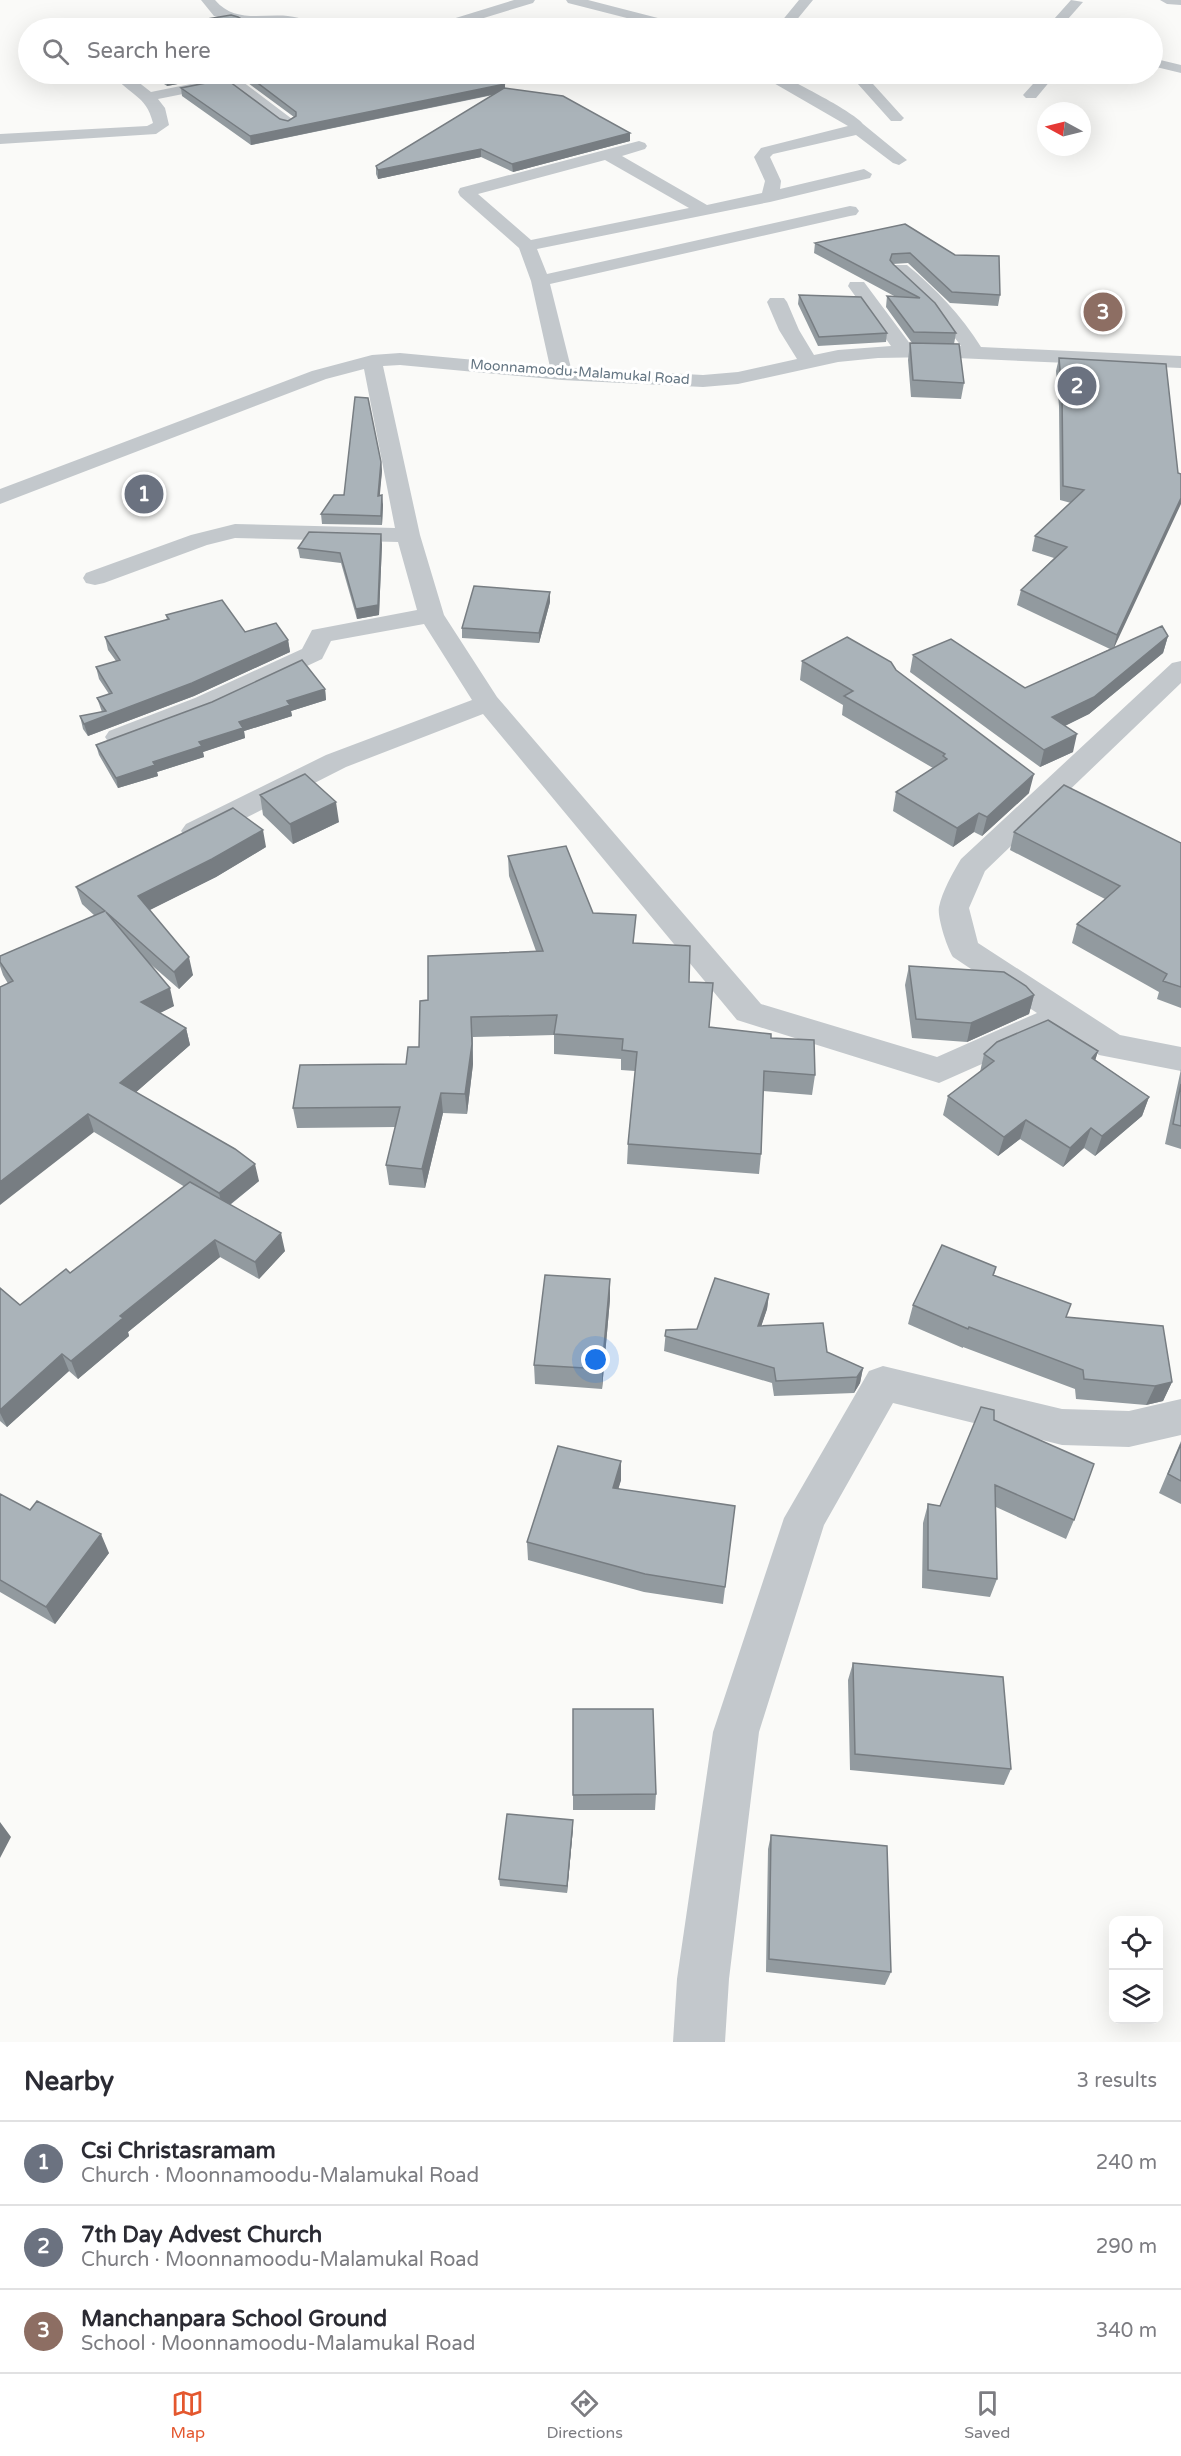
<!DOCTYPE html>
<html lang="en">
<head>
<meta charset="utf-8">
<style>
  :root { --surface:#fff; --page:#f2f2f3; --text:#2b2b33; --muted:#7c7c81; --line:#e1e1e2; --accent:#e4572e }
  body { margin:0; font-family:"Varela Round",sans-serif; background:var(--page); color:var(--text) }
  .controls { position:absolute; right:18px; bottom:18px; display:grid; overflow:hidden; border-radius:12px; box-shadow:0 6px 24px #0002 }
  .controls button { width:54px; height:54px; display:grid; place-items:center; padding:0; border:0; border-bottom:2px solid var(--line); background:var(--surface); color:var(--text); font:30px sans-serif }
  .compass { position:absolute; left:1037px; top:102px; width:54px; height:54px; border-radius:50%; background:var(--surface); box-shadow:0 6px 24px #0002; rotate:277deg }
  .you { position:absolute; left:596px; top:1360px; width:21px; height:21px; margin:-15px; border:4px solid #fff; border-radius:50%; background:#1a73e8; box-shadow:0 0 0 9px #1a73e833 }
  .badge { display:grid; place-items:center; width:39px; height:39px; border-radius:50%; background:var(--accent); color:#fff; font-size:20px; font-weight:700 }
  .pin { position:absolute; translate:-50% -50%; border:3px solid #fff; box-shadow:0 2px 6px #0006 }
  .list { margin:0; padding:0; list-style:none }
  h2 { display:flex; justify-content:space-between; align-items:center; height:78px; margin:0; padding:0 24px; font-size:26px }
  h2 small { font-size:20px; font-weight:400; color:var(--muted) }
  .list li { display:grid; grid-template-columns:39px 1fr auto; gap:18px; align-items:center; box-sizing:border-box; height:84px; padding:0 24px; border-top:2px solid var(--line) }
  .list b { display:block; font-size:22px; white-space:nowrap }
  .list p { margin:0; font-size:20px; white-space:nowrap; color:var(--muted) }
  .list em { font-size:20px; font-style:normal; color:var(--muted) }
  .icon { flex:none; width:33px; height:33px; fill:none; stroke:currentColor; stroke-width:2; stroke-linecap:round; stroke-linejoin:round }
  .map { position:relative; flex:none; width:1181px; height:2042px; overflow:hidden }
  .search { position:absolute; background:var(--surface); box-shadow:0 6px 24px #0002; left:18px; right:18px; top:18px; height:66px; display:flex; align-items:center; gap:15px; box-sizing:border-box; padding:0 21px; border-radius:33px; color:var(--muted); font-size:22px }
  .sheet { height:330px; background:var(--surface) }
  nav { display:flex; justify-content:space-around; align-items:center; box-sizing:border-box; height:84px; border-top:2px solid var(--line); background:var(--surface); font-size:16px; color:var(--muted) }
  nav a { display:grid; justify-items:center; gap:3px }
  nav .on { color:var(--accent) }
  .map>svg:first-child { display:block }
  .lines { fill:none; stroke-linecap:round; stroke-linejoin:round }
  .minor { fill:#c3c8cc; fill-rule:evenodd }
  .wall { fill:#929a9f }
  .shaded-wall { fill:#777d82 }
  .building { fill:#aab3b9; stroke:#777d82; stroke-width:1.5 }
  .labels { text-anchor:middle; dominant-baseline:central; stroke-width:6; stroke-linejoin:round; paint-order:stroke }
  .far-street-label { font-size:14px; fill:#657683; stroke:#fff }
</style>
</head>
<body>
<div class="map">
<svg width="1181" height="2042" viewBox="0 0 1181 2042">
  <rect width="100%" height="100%" fill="#fafaf8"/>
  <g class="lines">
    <!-- minor -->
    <path class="minor" d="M 201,0 L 215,0 C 243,33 285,0 317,28 L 300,28 L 282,19 L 242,23 L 214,16 Z
      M 514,0 L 535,0 L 533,3 L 451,28 L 431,28 L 433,25 Z
      M 566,0 L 588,0 L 685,25 L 687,28 L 666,28 L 568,3 Z
      M 799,0 L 813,0 L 790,28 L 776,28 Z
      M 1071,0 L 1083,2 L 1060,28 L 1046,28 Z
      M 1160,0 L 1181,0 L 1181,5 L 1167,4 Z
      M 1152,58 L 1181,65 L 1181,73 L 1152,66 Z
      M 113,74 L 128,74 L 151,92 L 240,74 L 266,74 L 264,77 L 243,82 L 296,122 L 288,127 L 282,125 L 228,85 L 158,99 L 165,108 L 169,125 L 156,134 L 0,144 L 0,134 L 147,126 L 153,123 C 146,94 129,96 113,74 Z
      M 758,74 C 763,73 771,72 776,74 C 791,79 857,114 863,124 L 907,160 L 899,165 L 893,163 L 856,135 L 773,154 L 770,157 L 781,181 L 780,189 L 864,169 L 872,174 L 870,178 L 770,202 L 537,249 L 547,274 L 850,206 L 856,207 L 859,211 L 856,215 L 850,216 L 550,284 L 571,368 L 703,375 L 738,372 L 797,359 L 779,330 L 767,302 L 770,298 L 784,298 L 787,302 L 799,330 L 814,355 L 838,350 L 891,346 L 848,286 L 850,282 L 864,282 L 911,345 L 961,346 L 935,312 L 893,273 L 891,269 L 893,265 L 907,265 C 936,289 961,315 981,347 L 1181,356 L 1181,368 L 934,357 L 878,358 L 838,362 L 738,384 L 703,387 L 562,380 L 400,365 L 383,366 L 420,535 L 444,615 L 497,697 L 761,1004 L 937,1057 L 1037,1013 L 953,957 C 947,948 937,917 939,907 C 942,892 953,872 961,859 L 1172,663 L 1181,661 L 1181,683 L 985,871 L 969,908 L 978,943 L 1120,1035 L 1181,1047 L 1181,1071 L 1099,1055 L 1061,1029 L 939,1083 L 737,1020 L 483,714 L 346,767 L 206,838 L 196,840 L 186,838 L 181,831 L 186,824 L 326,755 L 472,700 L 424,624 L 331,641 L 322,659 L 213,710 L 129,743 L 119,745 L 109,743 L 105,737 L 109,731 L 195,698 L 302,649 L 312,630 L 417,610 L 398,542 L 235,538 L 207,545 L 104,583 L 95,585 L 86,583 L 83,578 L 86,573 L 191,535 L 235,524 L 395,528 L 364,369 L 326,379 L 0,504 L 0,489 L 312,371 L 372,355 L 400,353 L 550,367 L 531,281 L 519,248 L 460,196 L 458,192 L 460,188 L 639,141 L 645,143 L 647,146 L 645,149 L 622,156 L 707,205 L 762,193 L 765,181 L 754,157 L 761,148 L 848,126 ZM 605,160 L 689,208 L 531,240 L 478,194 Z
      M 849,74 L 864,74 L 901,115 L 904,118 L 901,121 L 891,121 Z
      M 1042,74 L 1056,74 L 1036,98 L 1026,98 L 1023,95 Z
      M 883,1366 L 1062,1409 L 1129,1411 L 1181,1399 L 1181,1435 L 1129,1447 L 1062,1445 L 893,1403 L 824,1525 L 759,1732 L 729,1979 L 725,2042 L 673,2042 L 677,1979 L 713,1732 L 784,1518 L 869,1371 Z"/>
  </g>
  <!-- wall -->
  <path class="wall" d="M 149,74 L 231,74 L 167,86 Z
    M 247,75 L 505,84 L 505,88 L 630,133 L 630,141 L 513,172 L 481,157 L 378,179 L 376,174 L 376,166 L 493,95 L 251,145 L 182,96 L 181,88 L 280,119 L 288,121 L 294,117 L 248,83 Z
    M 815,243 L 955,255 L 1000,295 L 998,306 L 950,303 L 908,263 L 893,264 L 956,333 L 954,344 L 912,343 L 886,307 L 887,296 L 896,297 L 814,253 Z
    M 799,295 L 887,333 L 886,342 L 818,346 L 798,304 Z
    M 910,343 L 964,383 L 961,399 L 911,397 L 908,360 Z
    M 1059,358 L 1178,473 L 1114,648 L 1168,636 L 1163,653 L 1089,714 L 1065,726 L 1073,752 L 1040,767 L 910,672 L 913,655 L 1025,688 L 1110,649 L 1017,605 L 1021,590 L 1054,558 L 1032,551 L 1035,536 L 1071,503 L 1060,500 L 1059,406 L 1056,371 Z
    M 381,462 L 382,471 L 379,496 L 383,505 L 382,525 L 322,524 L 321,514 Z
    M 382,544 L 379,615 L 357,619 L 341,563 L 300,558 L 298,548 Z
    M 550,602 L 539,643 L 462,638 L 462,628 Z
    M 166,615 L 288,640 L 290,652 L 194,696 L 88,736 L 83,729 L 80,716 L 102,712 L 97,698 L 109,694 L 99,679 L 96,667 L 116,661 L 108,650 L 105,637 L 167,620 Z
    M 802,661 L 896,670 L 1029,793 L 982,836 L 974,832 L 953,847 L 893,811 L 896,792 L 933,768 L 842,715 L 843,705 L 800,680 Z
    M 325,689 L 326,700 L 291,711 L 292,716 L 244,731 L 245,738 L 203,752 L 204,757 L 157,772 L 158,776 L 118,788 L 99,755 L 96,745 Z
    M 260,795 L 339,822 L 293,844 L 263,815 Z
    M 1014,832 L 1181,843 L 1181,1008 L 1157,999 L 1159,992 L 1072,943 L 1077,924 L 1105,899 L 1010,850 Z
    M 266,847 L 216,877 L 149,910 L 193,975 L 179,989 L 148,962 L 174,1006 L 160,1013 L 186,1028 L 190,1045 L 136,1092 L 259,1181 L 230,1205 L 285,1251 L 259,1279 L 220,1257 L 128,1332 L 129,1336 L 78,1379 L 69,1371 L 7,1427 L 0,1421 L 0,1288 L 20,1305 L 70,1273 L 185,1187 L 94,1132 L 3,975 L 0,966 L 0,956 L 95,916 L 82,904 L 76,887 Z
    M 508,856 L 593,913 L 634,943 L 689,982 L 709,1027 L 771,1038 L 815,1075 L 812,1095 L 763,1091 L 761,1154 L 759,1174 L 627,1164 L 628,1144 L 635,1071 L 621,1070 L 621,1059 L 554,1054 L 554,1035 L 473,1037 L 473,1064 L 467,1114 L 443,1113 L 425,1188 L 389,1185 L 386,1165 L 395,1127 L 297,1128 L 293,1108 L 406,1064 L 419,1047 L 428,1000 L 536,951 L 509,876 Z
    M 909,966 L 1034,995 L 1029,1014 L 967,1042 L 912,1038 L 905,985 Z
    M 1098,1051 L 1095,1060 L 1149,1097 L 1142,1116 L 1095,1156 L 1084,1148 L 1063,1167 L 1020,1139 L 998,1156 L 943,1115 L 948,1096 L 980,1072 L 984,1054 Z
    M 1181,1069 L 1181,1149 L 1165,1144 Z
    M 996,1267 L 994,1275 L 1172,1382 L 1163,1401 L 1146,1405 L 1076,1399 L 1075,1389 L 963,1347 L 963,1348 L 908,1324 L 913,1305 Z
    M 769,1294 L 767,1309 L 761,1326 L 827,1352 L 863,1368 L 860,1383 L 854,1393 L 774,1396 L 772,1383 L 664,1351 L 666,1330 L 697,1329 Z
    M 610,1299 L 602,1389 L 535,1384 L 534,1365 Z
    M 994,1420 L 1074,1520 L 1066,1539 L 996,1507 L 997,1579 L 990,1597 L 922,1588 L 923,1523 L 928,1504 L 940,1506 Z
    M 1181,1441 L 1181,1504 L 1159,1493 Z
    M 621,1461 L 621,1480 L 618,1489 L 735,1506 L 723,1604 L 644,1592 L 528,1560 L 527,1542 Z
    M 0,1494 L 109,1553 L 55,1624 L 0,1592 Z
    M 853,1663 L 1011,1769 L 1004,1785 L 850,1770 L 848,1680 Z
    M 573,1709 L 656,1794 L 655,1810 L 573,1810 Z
    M 573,1820 L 573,1828 L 567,1893 L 500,1886 L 499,1879 Z
    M 771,1835 L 891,1972 L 885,1985 L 766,1972 L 768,1849 Z"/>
  <!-- shaded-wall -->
  <path class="shaded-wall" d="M 190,74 L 231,74 L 167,86 L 166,78 Z
    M 505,84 L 505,92 L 251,145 L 250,136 Z
    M 630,133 L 630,141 L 513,172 L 512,164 Z
    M 481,149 L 481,157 L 378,179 L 378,170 Z
    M 381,462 L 382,471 L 379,505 L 378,496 Z
    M 382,495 L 383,505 L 382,525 L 381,516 Z
    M 1181,498 L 1181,504 L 1113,650 L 1117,635 Z
    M 381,534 L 382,544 L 379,615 L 357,619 L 356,609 Z
    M 550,592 L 550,602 L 539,643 L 539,633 Z
    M 1168,636 L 1163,653 L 1089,714 L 1048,734 L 1052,717 Z
    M 288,640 L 290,652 L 194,696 L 88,736 L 84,724 Z
    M 325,689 L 326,700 L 291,711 L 292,716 L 244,731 L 245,738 L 203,752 L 204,757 L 157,772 L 158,776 L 118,788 L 116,778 L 199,742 L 239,722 L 287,701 Z
    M 1077,734 L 1073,752 L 1040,767 L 1044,750 Z
    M 1034,774 L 1029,793 L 982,836 L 987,817 Z
    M 336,802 L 339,822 L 293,844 L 290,824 Z
    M 979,813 L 974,832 L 953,847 L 957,828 Z
    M 263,830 L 266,847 L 216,877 L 142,914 L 138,896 Z
    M 189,957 L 193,975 L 179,989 L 174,972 Z
    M 170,988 L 174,1006 L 146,1020 L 141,1002 Z
    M 1034,995 L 1029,1014 L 967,1042 L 971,1023 Z
    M 471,1017 L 473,1064 L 467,1114 L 465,1094 Z
    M 186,1028 L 190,1045 L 126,1101 L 120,1083 Z
    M 1098,1051 L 1092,1071 L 1092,1058 Z
    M 441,1093 L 443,1113 L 425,1188 L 422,1169 Z
    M 1149,1097 L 1142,1116 L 1095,1156 L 1102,1136 Z
    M 88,1114 L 94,1132 L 0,1205 L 0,1182 Z
    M 1026,1120 L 1020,1139 L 998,1156 L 1004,1137 Z
    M 1091,1128 L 1084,1148 L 1063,1167 L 1070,1148 Z
    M 255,1164 L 259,1181 L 223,1210 L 219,1193 Z
    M 281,1233 L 285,1251 L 259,1279 L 255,1262 Z
    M 215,1240 L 220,1257 L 128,1332 L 129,1336 L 78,1379 L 71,1361 L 120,1316 Z
    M 610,1279 L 610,1299 L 602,1389 L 602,1369 Z
    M 769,1294 L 767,1309 L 756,1342 L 758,1326 Z
    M 62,1354 L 69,1371 L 7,1427 L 0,1413 L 0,1410 Z
    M 863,1368 L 860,1383 L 854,1393 L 857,1377 Z
    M 1172,1382 L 1163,1401 L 1146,1405 L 1155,1386 Z
    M 621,1461 L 621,1480 L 613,1507 L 613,1488 Z
    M 101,1534 L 109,1553 L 55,1624 L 46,1607 Z
    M 573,1820 L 573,1828 L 567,1893 L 567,1886 Z
    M 0,1822 L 11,1837 L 0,1858 Z"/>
  <!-- building -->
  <path class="building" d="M 231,15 L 238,17 L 256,28 L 153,28 Z
    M 159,74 L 190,74 L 166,78 Z
    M 254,74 L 461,74 L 505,84 L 250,136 L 181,88 L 226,79 L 280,119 L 288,121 L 296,116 L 296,112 L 247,75 Z
    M 504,88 L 563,96 L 630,133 L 512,164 L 481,149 L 378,170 L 376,166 Z
    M 905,224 L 955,255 L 999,256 L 1000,295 L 952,292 L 910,253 L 892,254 L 890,260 L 893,264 L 935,303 L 956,333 L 914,332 L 887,296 L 920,298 L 815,243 Z
    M 799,295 L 861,297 L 887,333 L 819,337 Z
    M 910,343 L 959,344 L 964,383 L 913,380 Z
    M 1059,358 L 1166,364 L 1178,473 L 1181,474 L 1181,498 L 1117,635 L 1021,590 L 1067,547 L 1035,536 L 1084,490 L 1063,486 L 1062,392 Z
    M 355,397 L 368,398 L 381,462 L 378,496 L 382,495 L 381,516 L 321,514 L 334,495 L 344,495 Z
    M 309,532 L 381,534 L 378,605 L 356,609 L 340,553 L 298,548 Z
    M 474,586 L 550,592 L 539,633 L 462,628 Z
    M 222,600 L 245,632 L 276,623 L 288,640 L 192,683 L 84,724 L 80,716 L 106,711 L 97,698 L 112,693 L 96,667 L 120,660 L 105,637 L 169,619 L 166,615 Z
    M 1162,626 L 1168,636 L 1094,697 L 1052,717 L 1077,734 L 1044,750 L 913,655 L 951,639 L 1025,688 Z
    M 847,637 L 891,662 L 896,670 L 1034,774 L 987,817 L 979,813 L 957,828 L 896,792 L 947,759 L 943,756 L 945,754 L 844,696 L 853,691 L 802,661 Z
    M 302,660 L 325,689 L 287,701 L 290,705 L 239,722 L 243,728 L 199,742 L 202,746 L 153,762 L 155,765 L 116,778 L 96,745 L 212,702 Z
    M 305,774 L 336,802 L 290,824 L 260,795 Z
    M 1064,785 L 1181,843 L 1181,987 L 1163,981 L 1167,974 L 1077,924 L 1120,886 L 1014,832 Z
    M 233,808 L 263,830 L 212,859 L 138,896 L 189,957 L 174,972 L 106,912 L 170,988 L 141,1002 L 186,1028 L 120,1083 L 235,1149 L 255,1164 L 219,1193 L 88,1114 L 0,1182 L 0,987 L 13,981 L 0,962 L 0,956 L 105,911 L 76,887 Z
    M 566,846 L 593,913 L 636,915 L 633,943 L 690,946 L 689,982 L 713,983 L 709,1027 L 771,1034 L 771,1038 L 814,1040 L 815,1075 L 764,1071 L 761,1154 L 628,1144 L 637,1052 L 622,1050 L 623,1039 L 554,1034 L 557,1015 L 471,1017 L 472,1044 L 465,1094 L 441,1093 L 422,1169 L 386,1165 L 400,1107 L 293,1108 L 300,1065 L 406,1064 L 408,1047 L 419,1047 L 420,1001 L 428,1000 L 428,956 L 543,951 L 508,856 Z
    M 909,966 L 1004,972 L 1026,986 L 1034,995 L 971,1023 L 916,1019 Z
    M 1048,1020 L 1098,1051 L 1092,1058 L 1149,1097 L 1102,1136 L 1091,1128 L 1070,1148 L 1026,1120 L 1004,1137 L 948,1096 L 994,1061 L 984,1054 L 997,1042 Z
    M 1181,1084 L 1181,1126 L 1173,1124 Z
    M 190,1182 L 281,1233 L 255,1262 L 215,1240 L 120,1316 L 123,1318 L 71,1361 L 62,1354 L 0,1410 L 0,1288 L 20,1305 L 66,1269 L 70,1273 Z
    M 942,1245 L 996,1267 L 993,1275 L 1071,1304 L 1066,1317 L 1163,1326 L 1172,1382 L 1155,1386 L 1084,1379 L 1083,1370 L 969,1327 L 968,1329 L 913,1305 Z
    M 545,1275 L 610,1279 L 602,1369 L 534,1365 Z
    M 715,1278 L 769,1294 L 758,1326 L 823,1323 L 827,1352 L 863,1368 L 857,1377 L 776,1381 L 774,1368 L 665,1336 L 666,1330 L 697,1329 Z
    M 981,1407 L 994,1410 L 994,1420 L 1094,1464 L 1074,1520 L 995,1485 L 997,1579 L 928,1570 L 928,1504 L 940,1506 Z
    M 1181,1444 L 1181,1481 L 1168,1474 Z
    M 558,1446 L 621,1461 L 613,1488 L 735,1506 L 725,1587 L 645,1574 L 527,1542 Z
    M 0,1494 L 30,1510 L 37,1501 L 101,1534 L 46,1607 L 0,1580 Z
    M 853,1663 L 1003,1677 L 1011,1769 L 855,1754 Z
    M 573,1709 L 653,1709 L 656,1794 L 573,1795 Z
    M 507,1814 L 573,1820 L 567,1886 L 499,1879 Z
    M 771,1835 L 887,1846 L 891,1972 L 769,1959 Z"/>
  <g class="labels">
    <!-- far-street labels -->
    <g class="far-street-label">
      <text transform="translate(580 372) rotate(4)">Moonnamoodu-Malamukal Road</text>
    </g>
  </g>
</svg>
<div class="controls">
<button><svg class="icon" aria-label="locate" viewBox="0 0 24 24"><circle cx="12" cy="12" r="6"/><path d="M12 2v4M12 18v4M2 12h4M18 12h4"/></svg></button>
<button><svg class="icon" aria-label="layers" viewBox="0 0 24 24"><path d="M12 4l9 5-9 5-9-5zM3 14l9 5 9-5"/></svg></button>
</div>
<svg class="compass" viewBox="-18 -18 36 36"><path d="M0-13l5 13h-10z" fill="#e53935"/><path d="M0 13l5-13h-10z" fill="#7c7c81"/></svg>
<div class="you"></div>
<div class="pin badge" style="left:144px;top:494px;background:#6b7280">1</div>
<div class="pin badge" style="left:1077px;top:386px;background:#6b7280">2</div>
<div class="pin badge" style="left:1103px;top:312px;background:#8d6e63">3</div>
<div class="search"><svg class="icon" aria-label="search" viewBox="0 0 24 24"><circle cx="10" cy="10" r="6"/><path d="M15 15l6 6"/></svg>Search here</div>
</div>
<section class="sheet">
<h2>Nearby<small>3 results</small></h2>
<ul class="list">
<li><span class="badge" style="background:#6b7280">1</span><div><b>Csi Christasramam</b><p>Church · Moonnamoodu-Malamukal Road</p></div><em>240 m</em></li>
<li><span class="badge" style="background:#6b7280">2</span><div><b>7th Day Advest Church</b><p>Church · Moonnamoodu-Malamukal Road</p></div><em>290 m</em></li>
<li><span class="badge" style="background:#8d6e63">3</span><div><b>Manchanpara School Ground</b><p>School · Moonnamoodu-Malamukal Road</p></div><em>340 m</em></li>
</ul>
</section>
<nav>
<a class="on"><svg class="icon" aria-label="map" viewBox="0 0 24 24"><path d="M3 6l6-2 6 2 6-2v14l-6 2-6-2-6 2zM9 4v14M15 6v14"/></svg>Map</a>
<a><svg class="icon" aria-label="directions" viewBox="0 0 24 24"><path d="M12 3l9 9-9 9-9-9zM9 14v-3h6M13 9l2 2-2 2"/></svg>Directions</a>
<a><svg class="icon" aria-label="saved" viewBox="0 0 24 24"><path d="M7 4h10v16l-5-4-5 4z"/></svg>Saved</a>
</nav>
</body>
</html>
